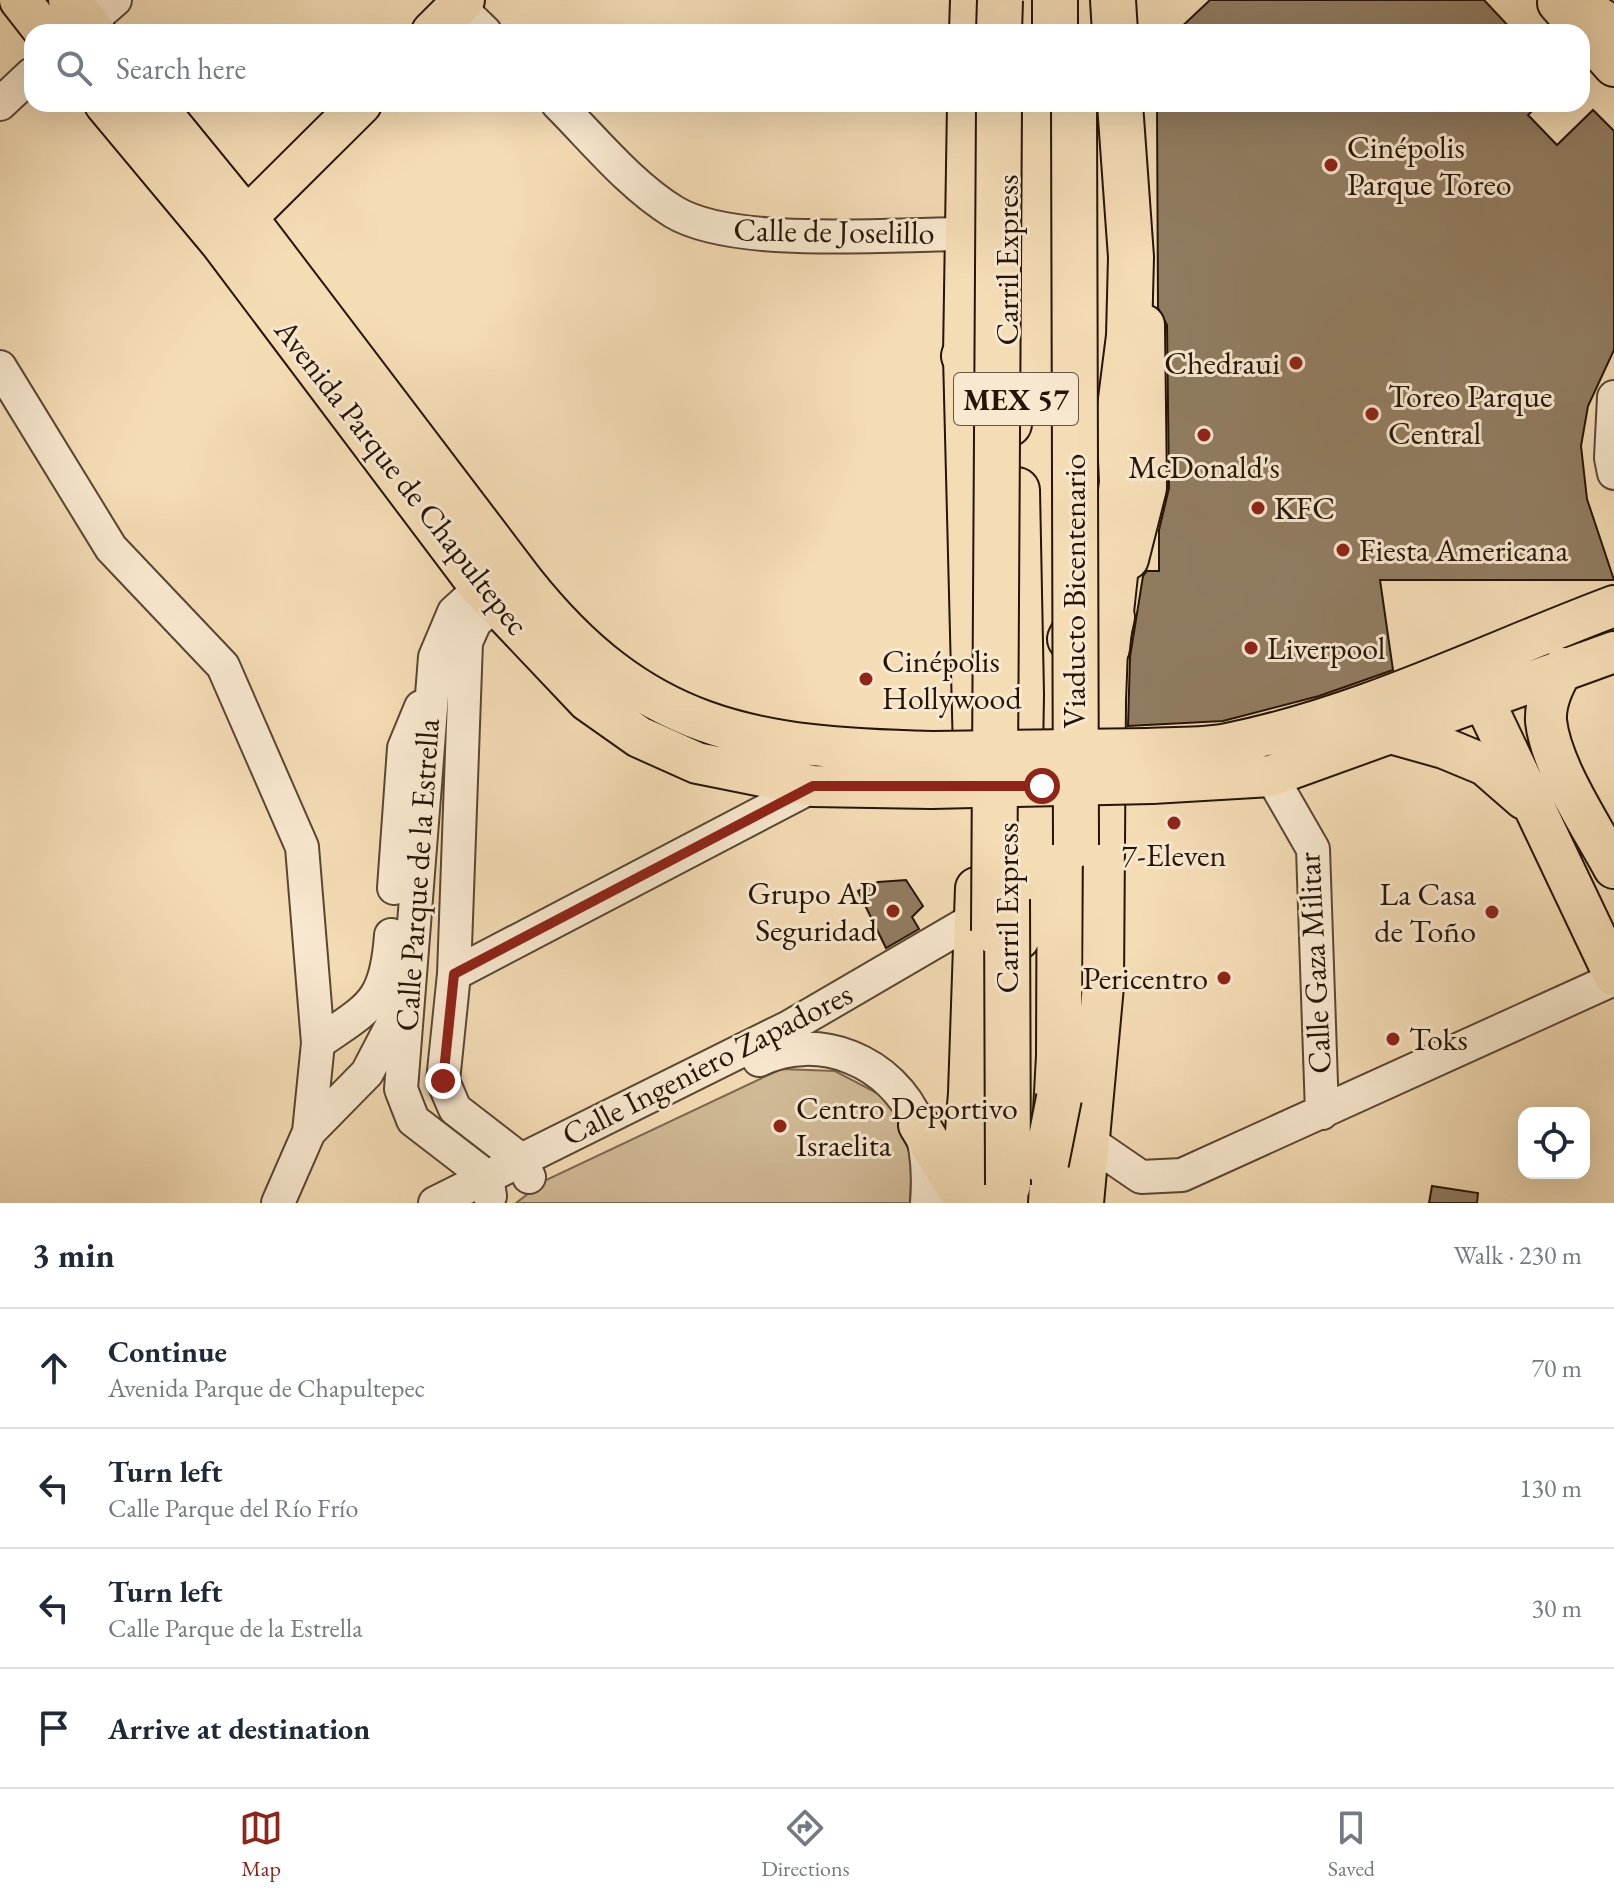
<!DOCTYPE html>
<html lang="en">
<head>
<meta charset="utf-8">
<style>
  :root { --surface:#fff; --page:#f2f2f3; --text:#1f2937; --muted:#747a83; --line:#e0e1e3; --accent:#8f2418 }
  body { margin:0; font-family:"EB Garamond",serif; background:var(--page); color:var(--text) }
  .controls { position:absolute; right:24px; bottom:24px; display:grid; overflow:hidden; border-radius:16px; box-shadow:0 8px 32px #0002 }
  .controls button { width:72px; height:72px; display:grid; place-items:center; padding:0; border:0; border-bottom:2px solid var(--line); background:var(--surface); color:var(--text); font:40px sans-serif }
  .stop { position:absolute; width:24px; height:24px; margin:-18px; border:6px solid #8f2418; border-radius:50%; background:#fff }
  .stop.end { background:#8f2418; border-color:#fff; box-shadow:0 2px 8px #0008 }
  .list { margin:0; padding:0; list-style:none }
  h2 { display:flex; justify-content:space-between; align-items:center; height:104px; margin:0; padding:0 32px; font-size:34px }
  h2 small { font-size:26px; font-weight:400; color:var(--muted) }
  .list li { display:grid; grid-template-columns:52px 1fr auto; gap:24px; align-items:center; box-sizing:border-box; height:120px; padding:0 32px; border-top:2px solid var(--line) }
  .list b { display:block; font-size:30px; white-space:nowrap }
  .list p { margin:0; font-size:26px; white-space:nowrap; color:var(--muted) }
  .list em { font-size:26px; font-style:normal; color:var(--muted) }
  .icon { flex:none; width:44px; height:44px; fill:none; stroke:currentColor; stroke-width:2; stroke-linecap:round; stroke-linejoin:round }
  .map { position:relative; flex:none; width:1614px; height:1203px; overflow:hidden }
  .search { position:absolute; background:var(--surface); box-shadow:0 8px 32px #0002; left:24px; right:24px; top:24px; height:88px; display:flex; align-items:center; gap:20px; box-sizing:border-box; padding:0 28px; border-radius:24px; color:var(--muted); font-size:30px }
  .sheet { height:584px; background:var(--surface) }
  nav { display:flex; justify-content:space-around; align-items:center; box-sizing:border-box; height:112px; border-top:2px solid var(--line); background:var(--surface); font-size:22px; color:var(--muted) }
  nav a { display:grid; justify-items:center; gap:4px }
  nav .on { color:var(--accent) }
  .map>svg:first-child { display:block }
  .green { fill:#d1ba97; stroke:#7b674e; stroke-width:2 }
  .building { fill:#917c61; stroke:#251406; stroke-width:2 }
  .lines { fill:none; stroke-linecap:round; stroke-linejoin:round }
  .minor-casing { stroke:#594632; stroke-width:36 }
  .major-casing { stroke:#251406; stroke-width:44 }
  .highway-casing { stroke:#251406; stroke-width:48 }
  .minor { stroke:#f8e8cf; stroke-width:32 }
  .major { stroke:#f4dcb5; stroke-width:40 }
  .highway { stroke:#f4dcb5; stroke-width:44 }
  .major-bridge-casing { stroke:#251406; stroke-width:44; stroke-linecap:butt }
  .highway-bridge-casing { stroke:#251406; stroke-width:48; stroke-linecap:butt }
  .major-bridge { stroke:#f4dcb5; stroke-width:40 }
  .highway-bridge { stroke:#f4dcb5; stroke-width:44 }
  .route { stroke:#8f2418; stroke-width:10 }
  .poi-dot { fill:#8f2418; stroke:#f8e8cf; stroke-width:3 }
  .labels { text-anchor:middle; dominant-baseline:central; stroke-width:6; stroke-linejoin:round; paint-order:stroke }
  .shield { fill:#f8e8cf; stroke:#645442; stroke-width:2 }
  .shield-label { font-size:30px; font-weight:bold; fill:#251406 }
  .poi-label { font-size:32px; fill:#251406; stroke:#f8e8cf; text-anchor:start }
  .street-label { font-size:32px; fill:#251406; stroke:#f8e8cf }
</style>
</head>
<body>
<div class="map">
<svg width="1614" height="1203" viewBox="0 0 1614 1203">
  <rect width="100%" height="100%" fill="#f4dcb5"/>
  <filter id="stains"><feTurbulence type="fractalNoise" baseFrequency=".0025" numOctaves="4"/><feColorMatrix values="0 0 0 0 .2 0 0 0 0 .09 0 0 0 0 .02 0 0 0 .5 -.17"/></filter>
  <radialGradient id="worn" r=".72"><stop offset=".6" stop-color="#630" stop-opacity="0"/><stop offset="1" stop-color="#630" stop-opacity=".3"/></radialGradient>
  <!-- green -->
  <path class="green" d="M 781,1069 L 835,1071 L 892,1101 L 912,1152 L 910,1203 L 516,1203 L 546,1180 Z"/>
  <!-- building -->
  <path class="building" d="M 1210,0 L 1484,0 L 1514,32 L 1176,32 Z
    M 1157,104 L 1539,104 L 1528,115 L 1557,145 L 1593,110 L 1614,131 L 1614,350 L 1588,406 L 1581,446 L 1587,499 L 1614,580 L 1380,580 L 1393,670 L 1319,696 L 1223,721 L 1128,726 L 1130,657 L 1143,576 L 1147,571 L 1159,571 L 1159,530 L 1169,488 L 1167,325 L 1158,308 Z
    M 906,880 L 923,906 L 912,917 L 919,929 L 886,948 L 858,891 L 878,882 Z
    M 1432,1186 L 1478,1193 L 1477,1203 L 1429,1203 Z"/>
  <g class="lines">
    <!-- minor casing -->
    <g class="minor-casing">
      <path id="minor" d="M 452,0 L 485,32
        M 78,32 L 115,0
        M 0,104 L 32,74
        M 558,104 C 594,140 630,185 674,212 C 734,248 890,234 964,234
        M 0,367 L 111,548 L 223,666 L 302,847 L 318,1043 L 309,1132 L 278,1203
        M 1614,397 L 1611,458 L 1614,473
        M 508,593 L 475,622 L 466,642 L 454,974 L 443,1081 L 455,1109 L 521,1160 L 529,1177
        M 1271,776 L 1313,849 L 1322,1113
        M 394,888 L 404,748 L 421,707
        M 454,974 L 813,786
        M 318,1043 C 371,1006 386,1003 391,935
        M 759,1060 C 819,1031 892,1061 918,1123 C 928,1147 929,1177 927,1203
        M 309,1132 L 367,1073 L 403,1004
        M 1087,1140 L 1141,1177 L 1182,1175 L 1614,979
        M 490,1196 L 487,1177 L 413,1120 L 401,1089 L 435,657 L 454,612 L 497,573
        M 435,1203 L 789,1027 L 976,918"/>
    </g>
    <!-- major casing -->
    <g class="major-casing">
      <path id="major" d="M 20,0 L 45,32
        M 69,0 L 95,32
        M 1558,3 L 1614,66
        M 432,32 L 464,0
        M 970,32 L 971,0
        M 105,104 L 221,243 L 480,587 L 588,701 L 639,737 L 697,763 L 813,786 L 931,788
        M 154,104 L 248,219 L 523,581 C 642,731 751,748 933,752
        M 968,104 L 964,356 L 974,752
        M 229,235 L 361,104
        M 1128,559 L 1146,488 L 1144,325
        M 1563,668 C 1554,684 1545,701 1546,721 C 1551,767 1592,827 1614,868
        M 1472,676 L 1614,975
        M 1387,732 L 1444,748 L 1485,765 L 1524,799
        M 1148,749 C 1173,747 1202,749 1227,744 C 1362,717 1486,654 1614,606
        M 1152,783 L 1271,776 L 1614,652
        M 919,1125 L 961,1195
        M 961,1195 L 969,1093 L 976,888
        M 1083,1203 L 1103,986 L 1105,701 L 1107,648 L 1114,617"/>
    </g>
    <!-- highway casing -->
    <g class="highway-casing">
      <path id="highway" d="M 1055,0 L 1055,32
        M 1113,0 L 1115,32
        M 1569,0 L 1614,30
        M 964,356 L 1009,424
        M 1070,639 L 1102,579 L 1118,516 L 1122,482 L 1119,415 L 1129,336 L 1131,257 L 1120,104
        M 1107,648 L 1115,575
        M 1017,938 L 1021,694 L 1017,490
        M 978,1203 L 992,1113
        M 1051,1203 L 1059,1056 L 1060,802"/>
    </g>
    <!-- minor -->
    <use href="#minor" class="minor"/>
    <!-- major -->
    <use href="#major" class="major"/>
    <!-- highway -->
    <use href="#highway" class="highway"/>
    <!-- major-bridge casing -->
    <g class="major-bridge-casing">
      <path id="major-bridge" d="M 933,752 L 1148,749
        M 931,788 L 1152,783"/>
    </g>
    <!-- highway-bridge casing -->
    <g class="highway-bridge-casing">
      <path id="highway-bridge" d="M 999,32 L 1000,0
        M 1074,104 L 1076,845
        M 1007,899 L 1008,1185
        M 994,931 L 999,104
        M 1046,1163 L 1059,1098"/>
    </g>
    <!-- major-bridge -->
    <use href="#major-bridge" class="major-bridge"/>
    <!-- highway-bridge -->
    <use href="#highway-bridge" class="highway-bridge"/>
  </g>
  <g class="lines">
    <!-- route -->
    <path class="route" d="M 443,1081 L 454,974 L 813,786 L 1042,786"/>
  </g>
  <!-- markers -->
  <g class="poi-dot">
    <circle cx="1331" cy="165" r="8"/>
    <circle cx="1296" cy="363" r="8"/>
    <circle cx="1372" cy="414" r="8"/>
    <circle cx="1204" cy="435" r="8"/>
    <circle cx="1258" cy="508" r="8"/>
    <circle cx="1343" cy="550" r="8"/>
    <circle cx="1251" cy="648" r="8"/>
    <circle cx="866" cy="679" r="8"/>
    <circle cx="1174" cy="823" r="8"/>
    <circle cx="893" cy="911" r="8"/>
    <circle cx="1492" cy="912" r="8"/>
    <circle cx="1224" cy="978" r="8"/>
    <circle cx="1393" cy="1039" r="8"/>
    <circle cx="780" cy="1126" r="8"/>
  </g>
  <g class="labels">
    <!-- shield labels -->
    <rect class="shield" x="954" y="373" width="124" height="52" rx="6"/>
    <g class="shield-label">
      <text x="1016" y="399">MEX 57</text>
    </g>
    <!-- poi labels -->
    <g class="poi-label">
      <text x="1347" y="147">Cinépolis<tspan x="1347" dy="37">Parque Toreo</tspan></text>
      <text x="1280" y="363" text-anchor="end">Chedraui</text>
      <text x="1388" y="396">Toreo Parque<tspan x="1388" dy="37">Central</tspan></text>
      <text x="1204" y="467" text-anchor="middle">McDonald's</text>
      <text x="1274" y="508">KFC</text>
      <text x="1359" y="550">Fiesta Americana</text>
      <text x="1267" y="648">Liverpool</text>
      <text x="882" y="661">Cinépolis<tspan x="882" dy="37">Hollywood</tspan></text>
      <text x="1174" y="855" text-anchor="middle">7-Eleven</text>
      <text x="877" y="893" text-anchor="end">Grupo AP<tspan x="877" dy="37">Seguridad</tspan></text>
      <text x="1476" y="894" text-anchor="end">La Casa<tspan x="1476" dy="37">de Toño</tspan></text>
      <text x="1208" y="978" text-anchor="end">Pericentro</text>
      <text x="1409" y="1039">Toks</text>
      <text x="796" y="1108">Centro Deportivo<tspan x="796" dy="37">Israelita</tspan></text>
    </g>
    <!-- street labels -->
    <g class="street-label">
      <text transform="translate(834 231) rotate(1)">Calle de Joselillo</text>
      <text transform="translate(1007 260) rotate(-90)">Carril Express</text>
      <text transform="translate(402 477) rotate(52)">Avenida Parque de Chapultepec</text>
      <text transform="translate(1074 591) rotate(-90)">Viaducto Bicentenario</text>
      <text transform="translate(417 875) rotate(-86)">Calle Parque de la Estrella</text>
      <text transform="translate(1007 908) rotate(-90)">Carril Express</text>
      <text transform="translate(1314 963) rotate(-93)">Calle Gaza Militar</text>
      <text transform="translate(707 1064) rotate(-27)">Calle Ingeniero Zapadores</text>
    </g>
  </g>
  <rect width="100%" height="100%" filter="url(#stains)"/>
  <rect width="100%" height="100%" fill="url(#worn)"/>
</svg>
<div class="controls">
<button><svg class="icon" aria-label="locate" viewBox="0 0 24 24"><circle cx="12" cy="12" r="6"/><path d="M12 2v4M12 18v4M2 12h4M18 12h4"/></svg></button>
</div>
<div class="stop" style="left:1042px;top:786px"></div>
<div class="stop end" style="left:443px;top:1081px"></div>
<div class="search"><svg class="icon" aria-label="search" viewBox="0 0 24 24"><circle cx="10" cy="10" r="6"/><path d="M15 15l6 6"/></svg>Search here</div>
</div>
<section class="sheet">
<h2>3 min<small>Walk · 230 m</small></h2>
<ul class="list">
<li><svg class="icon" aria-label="ahead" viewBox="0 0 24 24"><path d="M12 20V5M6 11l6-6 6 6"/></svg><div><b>Continue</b><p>Avenida Parque de Chapultepec</p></div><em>70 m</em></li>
<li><svg class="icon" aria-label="left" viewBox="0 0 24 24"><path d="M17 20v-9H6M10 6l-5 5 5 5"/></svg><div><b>Turn left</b><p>Calle Parque del Río Frío</p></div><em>130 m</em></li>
<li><svg class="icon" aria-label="left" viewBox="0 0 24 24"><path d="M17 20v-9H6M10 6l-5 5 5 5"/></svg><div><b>Turn left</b><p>Calle Parque de la Estrella</p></div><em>30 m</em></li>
<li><svg class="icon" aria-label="arrive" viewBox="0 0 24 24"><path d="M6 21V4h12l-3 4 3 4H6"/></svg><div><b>Arrive at destination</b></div></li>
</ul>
</section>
<nav>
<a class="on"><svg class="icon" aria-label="map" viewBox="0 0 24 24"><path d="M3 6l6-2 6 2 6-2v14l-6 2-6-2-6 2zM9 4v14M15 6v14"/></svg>Map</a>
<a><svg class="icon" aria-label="directions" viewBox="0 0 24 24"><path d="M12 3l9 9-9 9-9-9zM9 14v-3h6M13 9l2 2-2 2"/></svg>Directions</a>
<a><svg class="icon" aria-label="saved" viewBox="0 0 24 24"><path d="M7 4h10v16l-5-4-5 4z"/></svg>Saved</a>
</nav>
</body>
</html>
